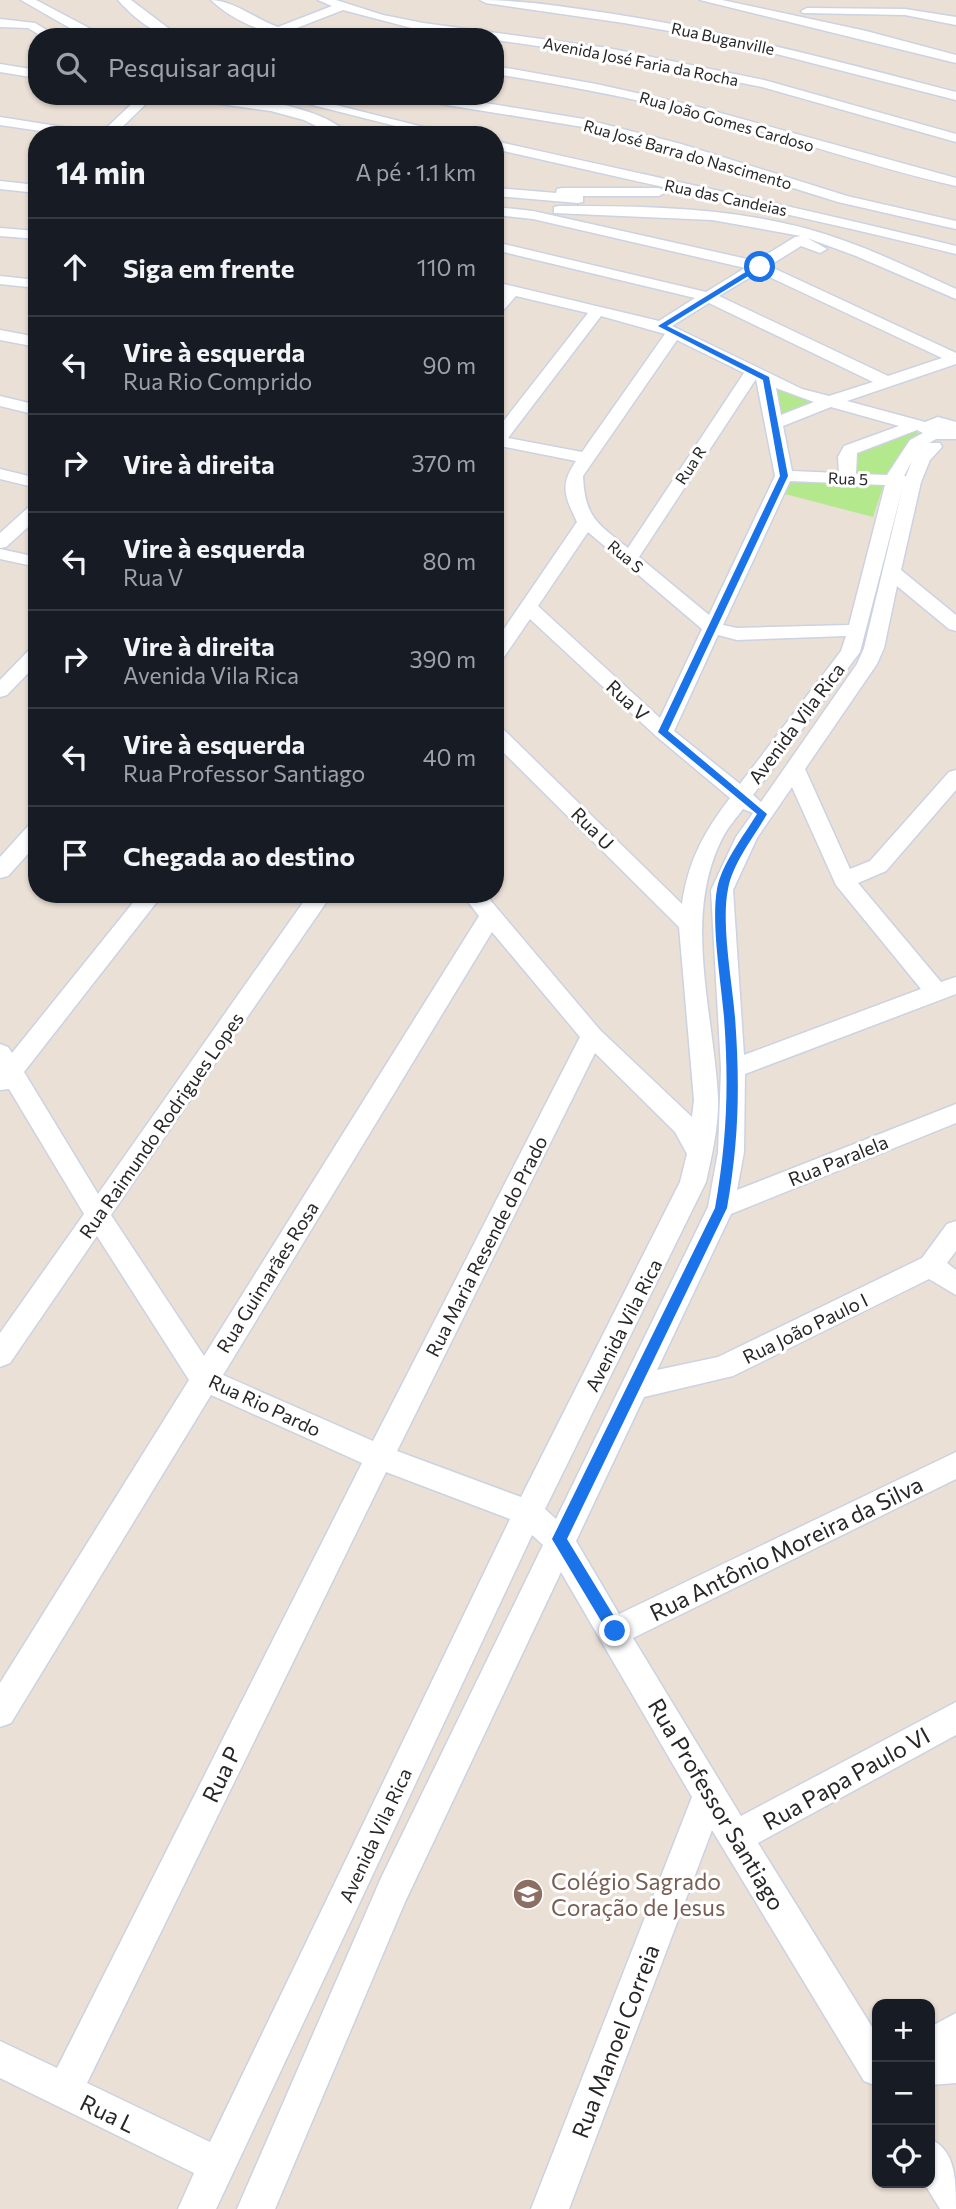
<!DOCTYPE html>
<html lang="pt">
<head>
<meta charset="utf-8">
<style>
  :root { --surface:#171b24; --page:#242831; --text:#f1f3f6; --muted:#9ea1a6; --line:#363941 }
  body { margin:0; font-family:Commissioner,sans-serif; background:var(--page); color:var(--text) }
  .controls { position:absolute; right:21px; bottom:21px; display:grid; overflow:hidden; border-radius:14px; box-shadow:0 2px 5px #0004 }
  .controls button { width:63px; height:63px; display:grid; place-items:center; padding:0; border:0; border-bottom:2px solid var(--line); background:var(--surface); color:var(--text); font:35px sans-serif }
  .stop { position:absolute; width:21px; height:21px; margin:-16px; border:5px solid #1a73e8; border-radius:50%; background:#fff }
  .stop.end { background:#1a73e8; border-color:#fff; box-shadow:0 2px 7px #0008 }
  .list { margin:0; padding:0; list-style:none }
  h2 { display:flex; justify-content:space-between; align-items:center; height:91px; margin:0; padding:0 28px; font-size:30px }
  h2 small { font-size:23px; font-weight:400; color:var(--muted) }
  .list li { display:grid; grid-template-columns:46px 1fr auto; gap:21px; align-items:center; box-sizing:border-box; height:98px; padding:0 28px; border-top:2px solid var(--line) }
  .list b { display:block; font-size:26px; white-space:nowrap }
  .list p { margin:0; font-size:23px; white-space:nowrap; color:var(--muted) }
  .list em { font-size:23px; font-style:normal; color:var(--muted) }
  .icon { flex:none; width:38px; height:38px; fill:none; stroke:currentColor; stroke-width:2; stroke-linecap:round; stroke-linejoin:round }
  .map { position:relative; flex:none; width:956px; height:2209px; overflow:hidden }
  .search { position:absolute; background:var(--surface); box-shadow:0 2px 5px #0004; left:28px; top:28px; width:476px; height:77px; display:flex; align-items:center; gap:18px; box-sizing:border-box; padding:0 24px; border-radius:28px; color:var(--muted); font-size:26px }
  .panel { position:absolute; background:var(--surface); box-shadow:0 2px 5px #0004; left:28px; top:126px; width:476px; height:777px; border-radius:28px }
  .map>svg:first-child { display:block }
  .green { fill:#b4e88c }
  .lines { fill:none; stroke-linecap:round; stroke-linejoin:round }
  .minor-casing { stroke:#cbd2e2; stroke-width:3 }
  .minor { fill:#fff; fill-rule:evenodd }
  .route { fill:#1a73e8 }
  .labels { text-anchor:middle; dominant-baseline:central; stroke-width:6; stroke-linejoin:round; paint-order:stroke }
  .far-street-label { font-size:16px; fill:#272727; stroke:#fff }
  .street-label { font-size:19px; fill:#272727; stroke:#fff }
  .near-street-label { font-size:23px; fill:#272727; stroke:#fff }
  .near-education-label { font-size:23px; fill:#785e54; stroke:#fff; text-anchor:start }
</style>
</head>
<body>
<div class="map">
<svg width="956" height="2209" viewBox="0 0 956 2209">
  <rect width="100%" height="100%" fill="#ebe0d6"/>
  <!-- green -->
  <path class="green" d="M 769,382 L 821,403 L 772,419 Z
    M 909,430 L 926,435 L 889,476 L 852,475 L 849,450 Z
    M 787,477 L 885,481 L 873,517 L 781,493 Z"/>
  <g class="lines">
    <!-- minor casing -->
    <g class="minor-casing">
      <path id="minor" d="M 21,0 L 36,0 L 106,37 L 82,35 Z
        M 118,0 L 131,0 L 180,37 C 156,37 134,18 118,0 Z
        M 211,0 C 232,0 256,19 278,27 L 332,6 L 318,0 L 336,0 L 383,15 L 423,23 L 608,48 L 764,80 L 956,134 L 956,142 L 762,87 L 608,56 L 495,40 L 495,37 L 469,37 L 423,31 L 343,10 L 289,31 L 302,37 C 271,37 234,22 211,0 Z
        M 480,0 C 523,0 565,7 607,13 C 726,31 840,62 956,92 L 956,100 L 726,41 L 624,23 L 486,3 Z
        M 700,0 L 722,0 L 866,31 L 956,55 L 956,63 Z
        M 807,8 L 905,9 L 956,17 L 956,25 L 905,15 L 803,13 L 801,11 Z
        M 0,19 L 35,23 L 58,37 L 43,37 L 28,28 L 0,27 Z
        M 0,64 L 37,70 L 37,78 L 0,72 Z
        M 495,66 L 596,84 L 695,106 L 956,178 L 956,186 C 876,168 799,141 720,120 C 646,101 571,86 495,74 Z
        M 140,96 L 154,96 L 114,135 L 67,135 L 0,125 L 0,117 L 101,133 Z
        M 186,96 C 233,96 315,101 350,135 L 334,135 L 304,120 L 271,111 L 192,100 Z
        M 277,96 L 300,96 L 455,135 L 431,135 Z
        M 410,96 L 441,96 L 584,119 L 681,144 L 847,196 L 956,221 L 956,229 L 838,202 L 671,150 L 583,127 L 416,100 Z
        M 495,141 C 649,176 803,208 956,246 L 956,254 C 803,216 649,185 495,149 Z
        M 0,181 L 37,185 L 37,193 L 0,189 Z
        M 495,188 L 556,193 L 557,189 L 562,188 L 659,188 L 666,192 L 659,196 L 583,196 L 583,202 L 578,203 L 495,196 Z
        M 559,206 C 643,206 727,207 808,229 C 859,243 908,267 956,289 L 956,299 L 856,256 L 807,238 L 827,249 L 820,253 L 801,246 L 769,266 L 956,353 L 956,364 L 847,401 L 925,422 L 938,417 L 956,422 L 956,439 L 936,439 L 929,443 L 940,443 L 942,447 L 930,460 L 921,482 L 901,570 L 956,615 L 956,631 L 949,629 L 897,586 L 884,648 L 877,664 L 805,769 L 850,869 L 870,861 L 949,772 L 956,770 L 956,790 L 886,871 L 858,883 L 941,982 L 956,977 L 956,994 L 745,1074 L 744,1152 L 737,1190 L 956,1104 L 956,1123 L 731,1214 L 657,1370 L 718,1357 L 922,1258 L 947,1224 L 956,1221 L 956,1251 L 947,1263 L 956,1270 L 956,1295 L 929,1279 L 733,1376 L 644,1397 L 576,1541 L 619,1614 L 956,1452 L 956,1479 L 633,1638 L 741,1816 L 956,1702 L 956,1735 L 758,1843 L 877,2035 L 877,2086 L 864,2081 L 712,1830 L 569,2209 L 531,2209 L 692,1797 L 561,1572 L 405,1902 L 275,2209 L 237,2209 L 381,1878 L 543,1545 L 532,1535 L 216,2209 L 178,2209 L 194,2173 L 0,2078 L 0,2041 L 57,2068 L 362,1463 L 211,1395 L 11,1723 L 0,1727 L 0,1683 L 189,1380 L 97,1236 L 10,1363 L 0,1367 L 0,1333 L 84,1214 L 9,1089 L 0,1090 L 0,1044 L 8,1047 L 12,1053 L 140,894 L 163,894 L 24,1072 L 98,1194 L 309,894 L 332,894 L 111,1215 L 204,1356 L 479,916 L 462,894 L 485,894 L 600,1030 L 692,1117 L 694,1100 L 679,927 L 495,744 L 495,726 L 502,728 L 682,904 C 688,861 704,832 730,798 L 656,736 L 530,619 L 502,660 L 495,662 L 495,642 L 577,522 C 565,496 559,486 576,461 L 495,445 L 495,432 L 588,313 L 516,296 L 500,314 L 495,315 L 495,301 L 503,292 L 495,291 L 495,282 L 659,321 L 695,298 L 495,250 L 495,242 L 706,292 L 745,268 L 533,219 L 495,215 L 495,207 L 533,211 L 756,261 L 795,237 L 801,236 L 712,220 L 554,213 L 554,207 ZM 759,272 L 942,358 L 888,376 L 719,296 ZM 709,303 L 873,382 L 829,396 L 802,389 L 672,326 ZM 601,316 L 665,334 L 582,452 L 508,438 ZM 677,340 L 744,373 L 628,548 C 597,523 585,518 583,476 ZM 756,379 L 775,476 L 709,615 L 639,557 ZM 776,388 L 814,402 L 781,415 ZM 831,407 L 899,426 L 844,446 L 838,457 L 839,473 L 792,471 L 783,426 ZM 917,430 L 923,433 L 910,440 L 887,475 L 856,474 L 857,453 ZM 912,461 L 906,476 L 904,476 ZM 790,481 L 885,485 L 849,625 L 737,628 L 723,625 ZM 903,486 L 864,648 L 857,664 L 761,802 L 753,795 L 860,652 ZM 588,532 L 702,629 L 660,718 L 538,606 ZM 718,635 L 737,640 L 846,636 L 841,651 L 740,784 L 674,731 ZM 792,787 L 836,885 L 921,989 L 744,1055 L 733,890 L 757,838 ZM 743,809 L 753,813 L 736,837 L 711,890 L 721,1069 L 718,1152 L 708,1207 L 556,1519 L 545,1509 L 706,1182 C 712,1155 719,1125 718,1098 C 714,1012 681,915 724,835 C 729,826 737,817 743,809 ZM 492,932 L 580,1037 L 373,1441 L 223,1375 ZM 595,1053 L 675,1132 L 687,1154 L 680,1182 L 521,1497 L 397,1451 ZM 386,1472 L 510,1519 L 210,2142 L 87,2083 Z
        M 0,228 L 37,231 L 37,239 L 0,236 Z
        M 0,276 L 37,280 L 37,288 L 0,284 Z
        M 0,330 L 37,337 L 37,347 L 0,340 Z
        M 0,396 L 37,405 L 37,415 L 0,406 Z
        M 0,469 L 37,478 L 37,488 L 0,479 Z
        M 37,504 L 37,519 L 6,547 L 0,548 L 0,533 L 31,505 Z
        M 0,549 L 37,557 L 37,567 L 0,559 Z
        M 37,647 L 37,664 L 7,695 L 0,697 L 0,680 L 30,649 Z
        M 37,823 L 37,844 L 8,876 L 0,878 L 0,857 L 29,825 Z
        M 956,2013 L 956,2083 L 930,2085 L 930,2027 Z
        M 930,2139 C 956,2150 956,2181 956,2209 L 940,2209 L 924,2183 L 930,2183 Z"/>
    </g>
    <!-- minor -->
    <use href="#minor" class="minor"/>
  </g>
  <!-- route -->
  <path class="route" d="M 757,265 L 763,267 L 667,326 L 769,377 L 788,476 L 668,731 L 767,814 C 754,837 733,862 728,889 C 721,923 732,981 735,1017 C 740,1085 739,1140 727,1208 L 567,1539 L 620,1626 L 622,1631 L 615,1638 L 610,1636 L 552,1539 L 715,1208 C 727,1140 729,1085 724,1017 C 721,981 711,924 717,889 C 722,863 743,837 757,814 L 658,732 L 780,476 L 763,380 L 658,326 Z"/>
  <!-- icons -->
  <defs>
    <g id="school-disc" transform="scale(1.575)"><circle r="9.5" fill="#8d6e63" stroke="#fff"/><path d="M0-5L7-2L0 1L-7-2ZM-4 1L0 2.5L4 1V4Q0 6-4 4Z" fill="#fff"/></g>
  </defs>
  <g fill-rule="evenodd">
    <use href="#school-disc" x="528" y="1894"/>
  </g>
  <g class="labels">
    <!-- far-street labels -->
    <g class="far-street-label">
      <text transform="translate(723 38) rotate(12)">Rua Buganville</text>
      <text transform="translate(641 61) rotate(11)">Avenida José Faria da Rocha</text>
      <text transform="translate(727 121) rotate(16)">Rua João Gomes Cardoso</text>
      <text transform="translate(688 154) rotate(16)">Rua José Barra do Nascimento</text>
      <text transform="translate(726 197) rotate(12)">Rua das Candeias</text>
      <text transform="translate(690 465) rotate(-57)">Rua R</text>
      <text transform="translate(848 478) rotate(2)">Rua 5</text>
      <text transform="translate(626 556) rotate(40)">Rua S</text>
    </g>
    <!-- street labels -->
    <g class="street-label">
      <text transform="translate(628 700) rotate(43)">Rua V</text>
      <text transform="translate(796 723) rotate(-53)">Avenida Vila Rica</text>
      <text transform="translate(593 828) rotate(45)">Rua U</text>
      <text transform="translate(161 1125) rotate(-55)">Rua Raimundo Rodrigues Lopes</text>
      <text transform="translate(838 1160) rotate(-22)">Rua Paralela</text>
      <text transform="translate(486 1246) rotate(-63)">Rua Maria Resende do Prado</text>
      <text transform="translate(267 1277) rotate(-58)">Rua Guimarães Rosa</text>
      <text transform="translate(623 1325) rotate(-63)">Avenida Vila Rica</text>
      <text transform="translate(805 1328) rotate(-26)">Rua João Paulo I</text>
      <text transform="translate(265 1405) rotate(25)">Rua Rio Pardo</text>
      <text transform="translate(375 1835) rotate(-65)">Avenida Vila Rica</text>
    </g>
    <!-- near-street labels -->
    <g class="near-street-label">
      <text transform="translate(786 1548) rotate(-26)">Rua Antônio Moreira da Silva</text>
      <text transform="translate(221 1774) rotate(-64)">Rua P</text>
      <text transform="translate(846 1778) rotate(-29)">Rua Papa Paulo VI</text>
      <text transform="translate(717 1804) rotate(59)">Rua Professor Santiago</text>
      <text transform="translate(615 2041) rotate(-69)">Rua Manoel Correia</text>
      <text transform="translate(108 2113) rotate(26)">Rua L</text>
    </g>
    <!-- near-education labels -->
    <g class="near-education-label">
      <text x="551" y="1881">Colégio Sagrado<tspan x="551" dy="26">Coração de Jesus</tspan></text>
    </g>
  </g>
</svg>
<div class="controls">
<button>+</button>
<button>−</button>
<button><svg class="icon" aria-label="locate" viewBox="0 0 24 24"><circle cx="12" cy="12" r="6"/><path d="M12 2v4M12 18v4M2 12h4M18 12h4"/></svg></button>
</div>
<div class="stop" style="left:760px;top:267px"></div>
<div class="stop end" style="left:615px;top:1631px"></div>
<div class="search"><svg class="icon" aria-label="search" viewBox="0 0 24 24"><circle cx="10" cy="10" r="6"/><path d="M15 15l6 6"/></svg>Pesquisar aqui</div>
<section class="panel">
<h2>14 min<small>A pé · 1.1 km</small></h2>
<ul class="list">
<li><svg class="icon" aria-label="ahead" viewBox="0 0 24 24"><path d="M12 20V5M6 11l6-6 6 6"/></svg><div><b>Siga em frente</b></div><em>110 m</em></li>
<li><svg class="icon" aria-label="left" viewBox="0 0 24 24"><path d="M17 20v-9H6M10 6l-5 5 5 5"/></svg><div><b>Vire à esquerda</b><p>Rua Rio Comprido</p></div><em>90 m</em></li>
<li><svg class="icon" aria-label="right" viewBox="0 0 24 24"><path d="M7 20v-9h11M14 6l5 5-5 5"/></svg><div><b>Vire à direita</b></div><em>370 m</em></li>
<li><svg class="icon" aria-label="left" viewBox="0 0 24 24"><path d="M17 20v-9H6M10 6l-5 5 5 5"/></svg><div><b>Vire à esquerda</b><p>Rua V</p></div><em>80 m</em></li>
<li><svg class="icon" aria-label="right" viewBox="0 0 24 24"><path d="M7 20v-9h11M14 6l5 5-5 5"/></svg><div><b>Vire à direita</b><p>Avenida Vila Rica</p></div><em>390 m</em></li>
<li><svg class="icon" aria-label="left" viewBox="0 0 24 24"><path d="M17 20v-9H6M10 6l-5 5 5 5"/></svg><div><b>Vire à esquerda</b><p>Rua Professor Santiago</p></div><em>40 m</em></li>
<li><svg class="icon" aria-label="arrive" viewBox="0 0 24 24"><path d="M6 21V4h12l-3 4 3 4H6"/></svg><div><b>Chegada ao destino</b></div></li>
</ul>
</section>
</div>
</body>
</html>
